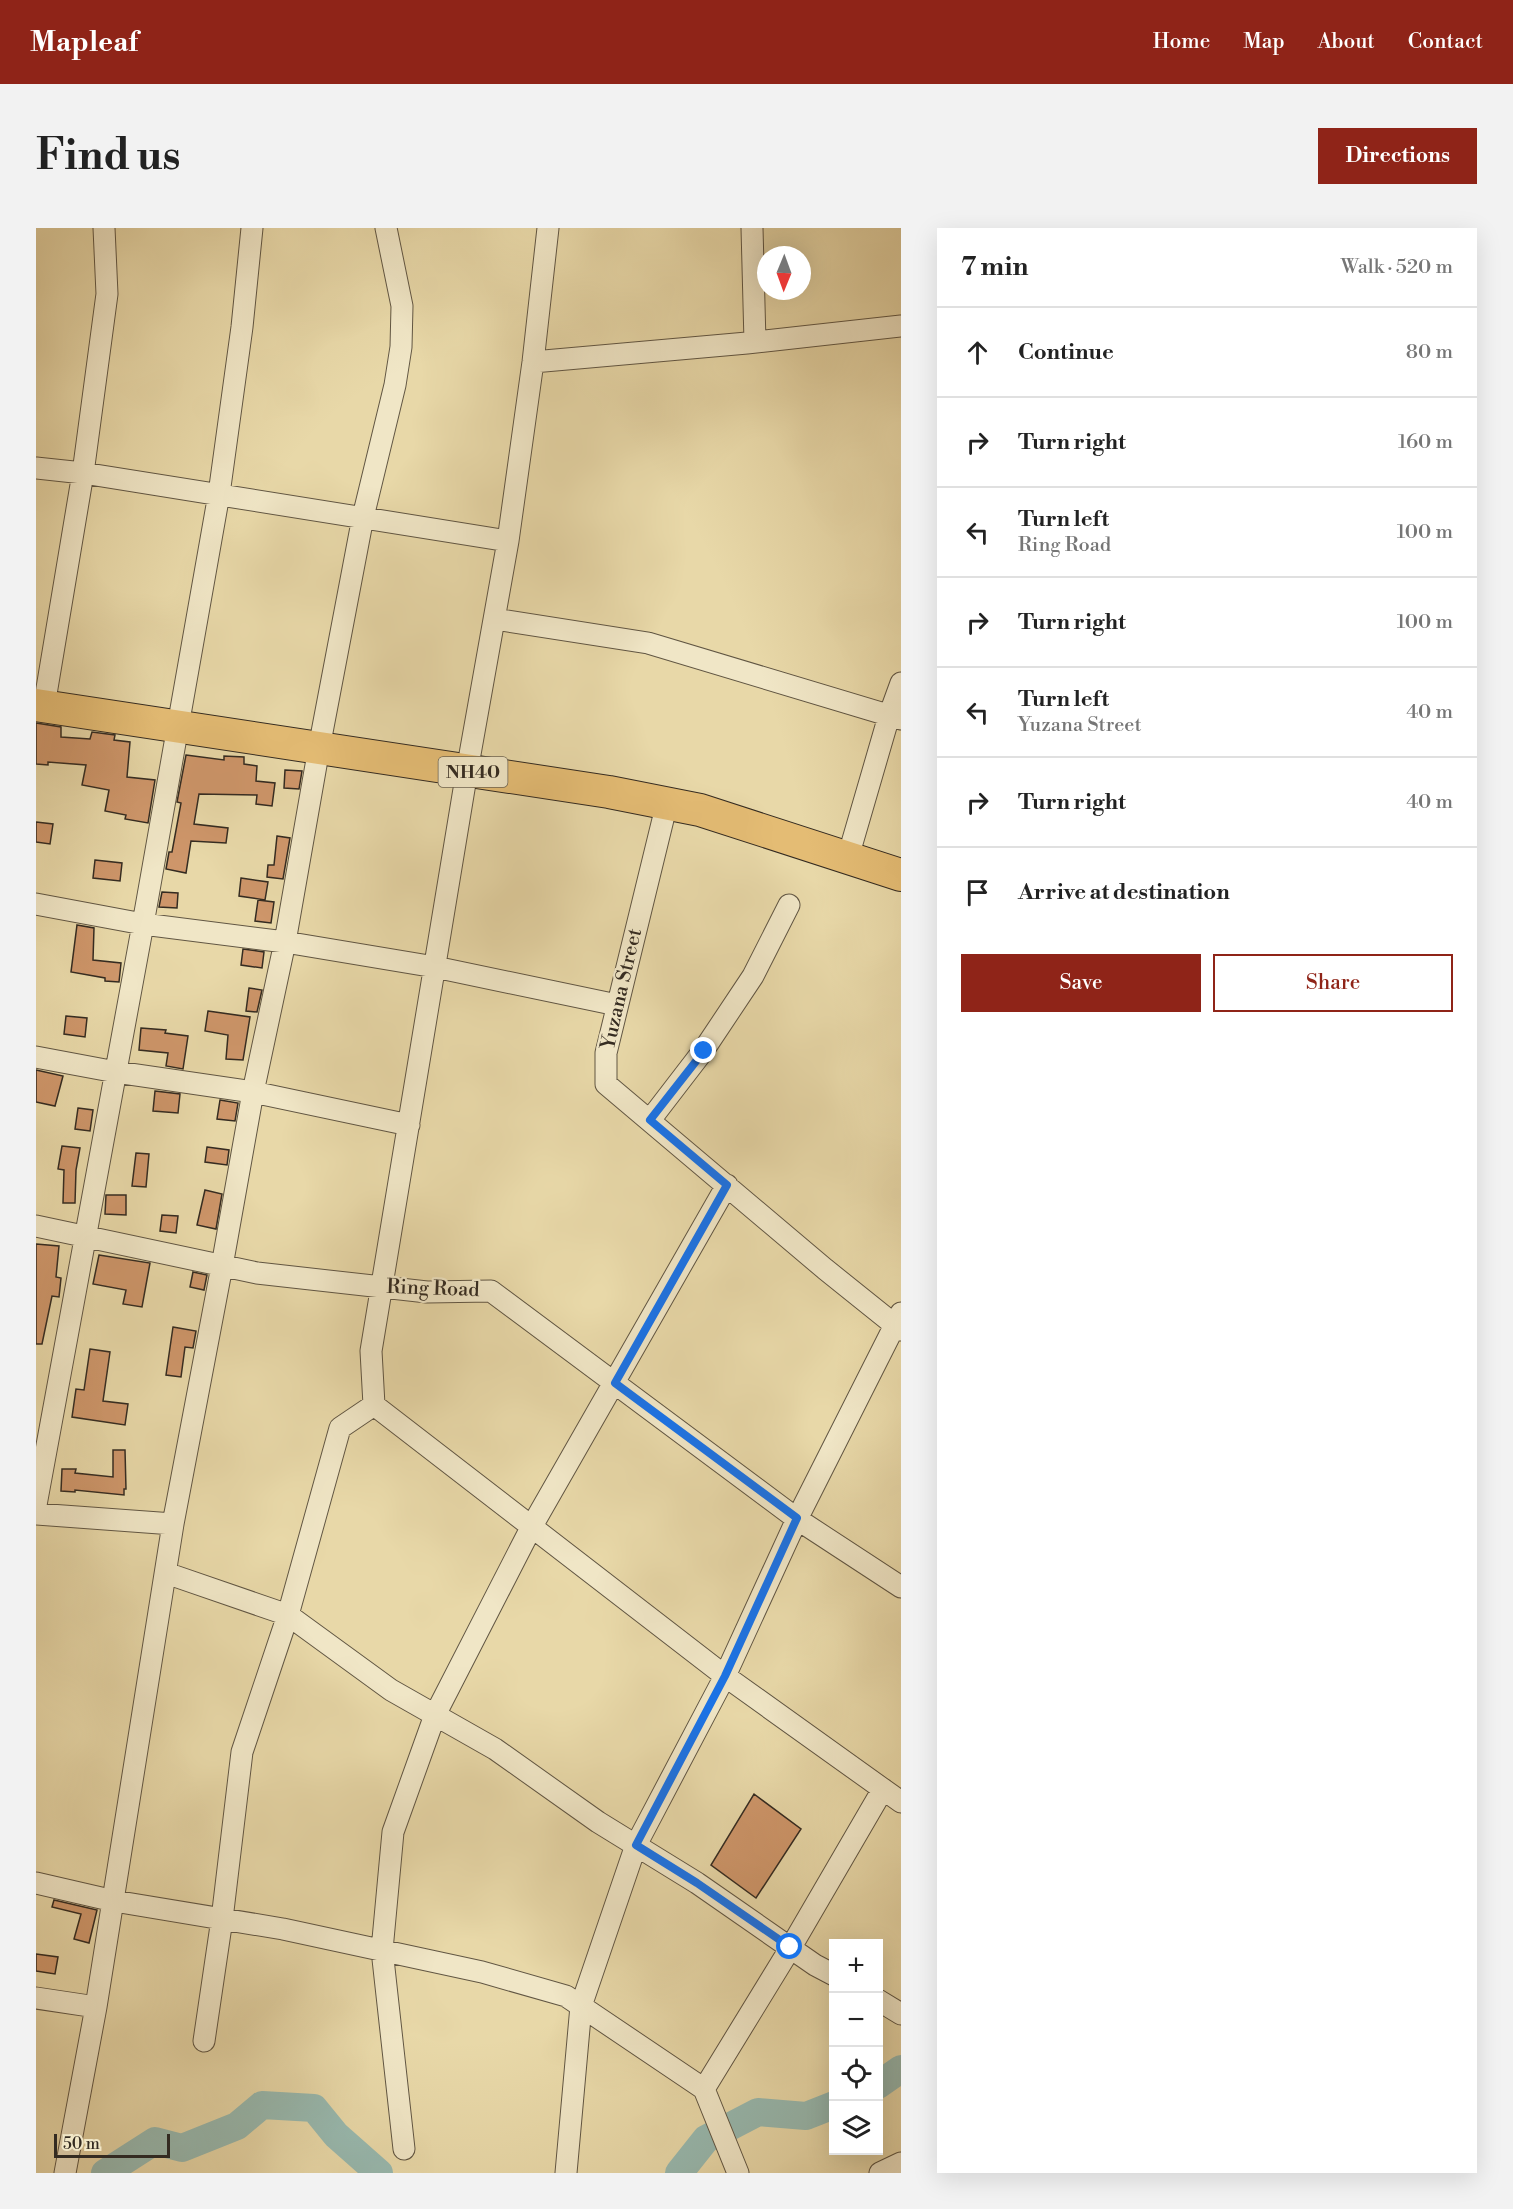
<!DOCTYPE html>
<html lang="en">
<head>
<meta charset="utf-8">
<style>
  :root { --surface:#fff; --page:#f2f2f2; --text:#222; --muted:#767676; --line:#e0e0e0; --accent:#8f2418 }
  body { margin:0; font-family:"Libre Bodoni",serif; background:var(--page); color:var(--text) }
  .controls { position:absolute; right:18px; bottom:18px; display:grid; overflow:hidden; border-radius:0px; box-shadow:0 6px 24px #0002 }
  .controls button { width:54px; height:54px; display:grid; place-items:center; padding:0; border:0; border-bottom:2px solid var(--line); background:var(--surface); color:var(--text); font:30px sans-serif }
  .compass { position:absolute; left:721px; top:18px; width:54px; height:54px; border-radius:50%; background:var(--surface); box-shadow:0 6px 24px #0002; rotate:181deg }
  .scale { position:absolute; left:18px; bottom:15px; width:116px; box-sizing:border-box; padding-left:6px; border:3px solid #342b21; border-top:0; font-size:16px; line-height:21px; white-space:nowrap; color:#342b21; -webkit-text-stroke:4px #f0e6c6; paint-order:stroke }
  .stop { position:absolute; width:18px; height:18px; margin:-14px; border:4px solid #1a73e8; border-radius:50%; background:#fff }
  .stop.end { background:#1a73e8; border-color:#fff; box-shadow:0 2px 6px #0008 }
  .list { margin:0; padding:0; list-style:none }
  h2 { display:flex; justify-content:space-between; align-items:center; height:78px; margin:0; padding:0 24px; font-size:26px }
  h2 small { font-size:20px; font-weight:400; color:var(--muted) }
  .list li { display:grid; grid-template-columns:39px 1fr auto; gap:18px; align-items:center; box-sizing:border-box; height:90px; padding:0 24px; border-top:2px solid var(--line) }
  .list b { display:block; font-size:22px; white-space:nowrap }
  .list p { margin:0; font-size:20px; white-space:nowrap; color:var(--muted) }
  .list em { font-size:20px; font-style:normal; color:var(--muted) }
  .actions { display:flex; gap:12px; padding:18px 24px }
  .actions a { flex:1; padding:14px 0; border:2px solid var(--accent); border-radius:0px; text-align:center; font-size:21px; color:var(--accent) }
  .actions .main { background:var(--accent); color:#fff }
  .icon { flex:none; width:33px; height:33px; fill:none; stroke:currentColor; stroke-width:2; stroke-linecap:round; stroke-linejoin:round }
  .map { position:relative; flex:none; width:865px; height:1945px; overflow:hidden; border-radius:0px }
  header { display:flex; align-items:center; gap:36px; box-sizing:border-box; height:84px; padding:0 30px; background:var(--accent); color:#fff }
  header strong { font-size:28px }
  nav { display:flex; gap:33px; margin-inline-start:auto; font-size:21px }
  .intro { display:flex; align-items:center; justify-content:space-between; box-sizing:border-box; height:144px; padding:0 36px }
  h1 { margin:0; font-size:42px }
  .button { padding:15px 27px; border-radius:0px; background:var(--accent); color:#fff; font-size:21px; font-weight:700 }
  main { display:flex; gap:36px; padding:0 36px }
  aside { flex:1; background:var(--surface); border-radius:0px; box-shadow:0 6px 24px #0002 }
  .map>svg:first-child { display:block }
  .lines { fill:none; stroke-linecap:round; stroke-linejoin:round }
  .river { stroke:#98b9af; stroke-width:28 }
  .building { fill:#ce966a; stroke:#342b21; stroke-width:1.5 }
  .minor-casing { stroke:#615643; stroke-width:23 }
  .highway-casing { stroke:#342b21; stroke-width:34 }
  .minor { stroke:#f0e6c6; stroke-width:21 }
  .highway { stroke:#e4bc74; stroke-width:32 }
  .route { stroke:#1a73e8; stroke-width:8 }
  .labels { text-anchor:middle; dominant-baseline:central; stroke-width:4.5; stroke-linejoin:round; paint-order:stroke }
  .shield { fill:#f0e6c6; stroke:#6c6352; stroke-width:1.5 }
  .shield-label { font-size:18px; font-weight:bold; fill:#342b21 }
  .street-label { font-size:20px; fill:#342b21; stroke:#f0e6c6 }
</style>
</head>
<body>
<header>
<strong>Mapleaf</strong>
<nav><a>Home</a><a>Map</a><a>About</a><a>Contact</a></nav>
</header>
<div class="intro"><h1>Find us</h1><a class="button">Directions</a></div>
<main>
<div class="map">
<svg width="865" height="1945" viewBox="0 0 865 1945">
  <rect width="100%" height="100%" fill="#e8d8a8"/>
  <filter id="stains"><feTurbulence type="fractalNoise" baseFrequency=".00333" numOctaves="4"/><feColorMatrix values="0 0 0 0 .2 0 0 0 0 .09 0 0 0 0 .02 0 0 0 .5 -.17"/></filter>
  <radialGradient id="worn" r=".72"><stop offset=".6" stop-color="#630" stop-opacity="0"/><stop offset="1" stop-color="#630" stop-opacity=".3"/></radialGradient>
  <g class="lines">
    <!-- river -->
    <path class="river" d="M 842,1857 L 865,1841
      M 69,1945 L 119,1913 L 146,1920 L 201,1898 L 226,1877 L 278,1880 L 300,1907 L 343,1945
      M 643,1945 L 670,1911 L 722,1884 L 770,1888 L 798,1877"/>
  </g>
  <!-- building -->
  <path class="building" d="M 0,495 L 25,499 L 25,509 L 54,511 L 56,504 L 79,507 L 78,512 L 94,514 L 91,549 L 119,552 L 112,595 L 89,591 L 90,587 L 69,583 L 73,562 L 46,557 L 50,537 L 12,534 L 12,537 L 0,536 Z
    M 150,527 L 188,532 L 188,528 L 208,529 L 208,536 L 221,538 L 220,553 L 239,555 L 236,578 L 220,576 L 221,567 L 163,566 L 158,596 L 192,600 L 190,615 L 155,613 L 150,645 L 130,641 L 133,624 L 136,624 L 145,575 L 141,574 Z
    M 249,542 L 266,543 L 263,561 L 248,560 Z
    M 0,594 L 17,596 L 14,616 L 0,614 Z
    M 241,608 L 254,610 L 247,651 L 231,649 L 232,637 L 238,637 Z
    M 59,632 L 86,635 L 84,653 L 57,650 Z
    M 205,650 L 232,654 L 229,672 L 203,668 Z
    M 126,664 L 142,665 L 141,680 L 123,679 Z
    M 222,672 L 238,674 L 235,695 L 219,693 Z
    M 41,697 L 58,700 L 57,732 L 85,735 L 83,754 L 69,753 L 69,750 L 35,744 Z
    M 207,721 L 228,724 L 226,740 L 205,737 Z
    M 213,760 L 226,762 L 221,784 L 210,783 Z
    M 172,783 L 214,789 L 207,832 L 190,831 L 192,807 L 169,803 Z
    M 30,788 L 51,790 L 49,809 L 28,806 Z
    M 105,800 L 130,802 L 129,805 L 152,808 L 147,841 L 130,838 L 132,825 L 103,822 Z
    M 0,842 L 27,848 L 19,878 L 0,874 Z
    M 119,863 L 144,866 L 142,885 L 117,883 Z
    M 184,872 L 202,875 L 199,893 L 181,891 Z
    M 42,880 L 57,882 L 54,903 L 39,901 Z
    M 26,918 L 44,920 L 40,942 L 39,975 L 27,975 L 28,942 L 22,941 Z
    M 171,919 L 193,922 L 191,937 L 169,934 Z
    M 100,925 L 113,926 L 110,959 L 96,958 Z
    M 169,962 L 186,966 L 180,1001 L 161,997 Z
    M 70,967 L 90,967 L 90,987 L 69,986 Z
    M 126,987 L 142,988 L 140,1005 L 124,1003 Z
    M 0,1016 L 23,1018 L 20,1049 L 25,1050 L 23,1069 L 16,1068 L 6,1116 L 0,1116 Z
    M 63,1027 L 114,1035 L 106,1079 L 87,1076 L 90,1062 L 57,1056 Z
    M 157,1044 L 171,1047 L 168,1062 L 154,1059 Z
    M 137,1099 L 160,1103 L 157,1120 L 149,1119 L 145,1149 L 130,1147 Z
    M 54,1121 L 74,1124 L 67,1173 L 92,1176 L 89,1197 L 36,1189 L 40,1161 L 48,1162 Z
    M 77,1222 L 89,1222 L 90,1261 L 88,1261 L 88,1267 L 39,1262 L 39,1264 L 25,1263 L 26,1241 L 40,1241 L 39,1245 L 77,1249 Z
    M 718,1566 L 765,1601 L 720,1670 L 675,1637 Z
    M 18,1672 L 61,1682 L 53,1715 L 38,1711 L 45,1686 L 16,1679 Z
    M 0,1726 L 22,1729 L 19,1746 L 0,1743 Z"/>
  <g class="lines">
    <!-- minor casing -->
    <g class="minor-casing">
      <path id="minor" d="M 512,0 L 497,134 L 472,313 L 431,543 L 335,1123 L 338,1177 L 689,1448 L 865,1574
        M 716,0 L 719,114
        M 497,134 L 711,115 L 865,98
        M 0,240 L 47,245 L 472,313
        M 459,391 L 612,415 L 865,491
        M 8,478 L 47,245 L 71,66 L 68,0
        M 631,575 L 570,825 L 570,856 L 789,1041 L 865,1102
        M 812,629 L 853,488 L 865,455
        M 0,676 L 107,696 L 249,714 L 399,739 L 581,777
        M 0,829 L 80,844 L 217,864 L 373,897
        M 614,892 L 667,823 L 717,748 L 753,677
        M 0,998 L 221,1045 L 391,1064 L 455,1063 L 761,1291 L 865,1359
        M 0,1277 L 107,696 L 183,266 L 206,99 L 216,0
        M 0,1286 L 137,1296
        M 130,1345 L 252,1387 L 355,1462 L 459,1521 L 562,1594 L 661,1655 L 779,1737 L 798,1747
        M 0,1655 L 78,1673 L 247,1701 L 446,1744 L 530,1768 L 668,1861 L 702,1945
        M 0,1770 L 60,1779
        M 842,1772 L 865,1786
        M 168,1813 L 186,1691 L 206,1524 L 252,1387 L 304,1200 L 338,1177
        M 668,1861 L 755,1719 L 847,1561
        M 368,1921 L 346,1722 L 357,1604 L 399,1487 L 496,1298 L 691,957
        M 29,1945 L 60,1779 L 137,1296 L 186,1038 L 217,864 L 249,714 L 283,520 L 327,289 L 359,157 L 365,119 L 366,78 L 350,0
        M 530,1945 L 545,1778 L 600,1617 L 689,1448 L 761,1291 L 865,1085
        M 844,1945 L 865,1935"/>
    </g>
    <!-- highway casing -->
    <g class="highway-casing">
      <path id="highway" d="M 0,477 L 573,564 L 664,582 L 865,647"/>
    </g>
    <!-- minor -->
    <use href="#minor" class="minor"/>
    <!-- highway -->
    <use href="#highway" class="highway"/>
  </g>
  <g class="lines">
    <!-- route -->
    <path class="route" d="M 668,823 L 614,892 L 691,957 L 579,1155 L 761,1290 L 689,1448 L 600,1617 L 661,1655 L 754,1719"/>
  </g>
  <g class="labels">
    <!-- shield labels -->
    <rect class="shield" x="402.5" y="529" width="69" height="30" rx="4.5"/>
    <g class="shield-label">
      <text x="437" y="544">NH40</text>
    </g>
    <!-- street labels -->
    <g class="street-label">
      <text transform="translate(586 761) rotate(-77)">Yuzana Street</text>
      <text transform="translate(397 1061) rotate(2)">Ring Road</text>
    </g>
  </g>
  <rect width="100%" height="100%" filter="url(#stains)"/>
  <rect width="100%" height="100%" fill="url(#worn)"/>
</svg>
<div class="controls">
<button>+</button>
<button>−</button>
<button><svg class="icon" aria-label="locate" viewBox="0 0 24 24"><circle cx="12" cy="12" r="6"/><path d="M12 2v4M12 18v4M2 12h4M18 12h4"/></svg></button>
<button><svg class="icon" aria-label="layers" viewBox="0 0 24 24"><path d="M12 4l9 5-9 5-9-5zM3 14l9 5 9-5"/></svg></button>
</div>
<svg class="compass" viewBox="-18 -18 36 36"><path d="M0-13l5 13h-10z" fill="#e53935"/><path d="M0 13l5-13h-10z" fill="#767676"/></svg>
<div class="scale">50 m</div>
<div class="stop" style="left:754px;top:1719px"></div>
<div class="stop end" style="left:668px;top:823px"></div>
</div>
<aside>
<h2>7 min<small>Walk · 520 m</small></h2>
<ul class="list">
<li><svg class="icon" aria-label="ahead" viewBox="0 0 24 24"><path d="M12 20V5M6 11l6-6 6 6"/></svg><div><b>Continue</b></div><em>80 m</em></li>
<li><svg class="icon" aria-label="right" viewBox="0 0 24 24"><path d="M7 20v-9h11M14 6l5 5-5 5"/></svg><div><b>Turn right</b></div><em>160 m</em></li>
<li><svg class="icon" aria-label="left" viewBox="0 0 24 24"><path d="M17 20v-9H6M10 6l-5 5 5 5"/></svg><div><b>Turn left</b><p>Ring Road</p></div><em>100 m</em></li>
<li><svg class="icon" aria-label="right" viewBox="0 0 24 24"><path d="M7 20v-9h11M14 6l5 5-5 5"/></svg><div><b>Turn right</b></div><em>100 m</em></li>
<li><svg class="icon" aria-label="left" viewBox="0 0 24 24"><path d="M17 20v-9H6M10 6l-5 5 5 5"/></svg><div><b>Turn left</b><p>Yuzana Street</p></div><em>40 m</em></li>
<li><svg class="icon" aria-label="right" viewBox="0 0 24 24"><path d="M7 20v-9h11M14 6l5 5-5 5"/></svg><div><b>Turn right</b></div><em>40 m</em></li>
<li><svg class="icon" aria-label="arrive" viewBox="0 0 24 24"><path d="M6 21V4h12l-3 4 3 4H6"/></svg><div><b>Arrive at destination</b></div></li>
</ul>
<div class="actions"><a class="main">Save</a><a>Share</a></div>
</aside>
</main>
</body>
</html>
